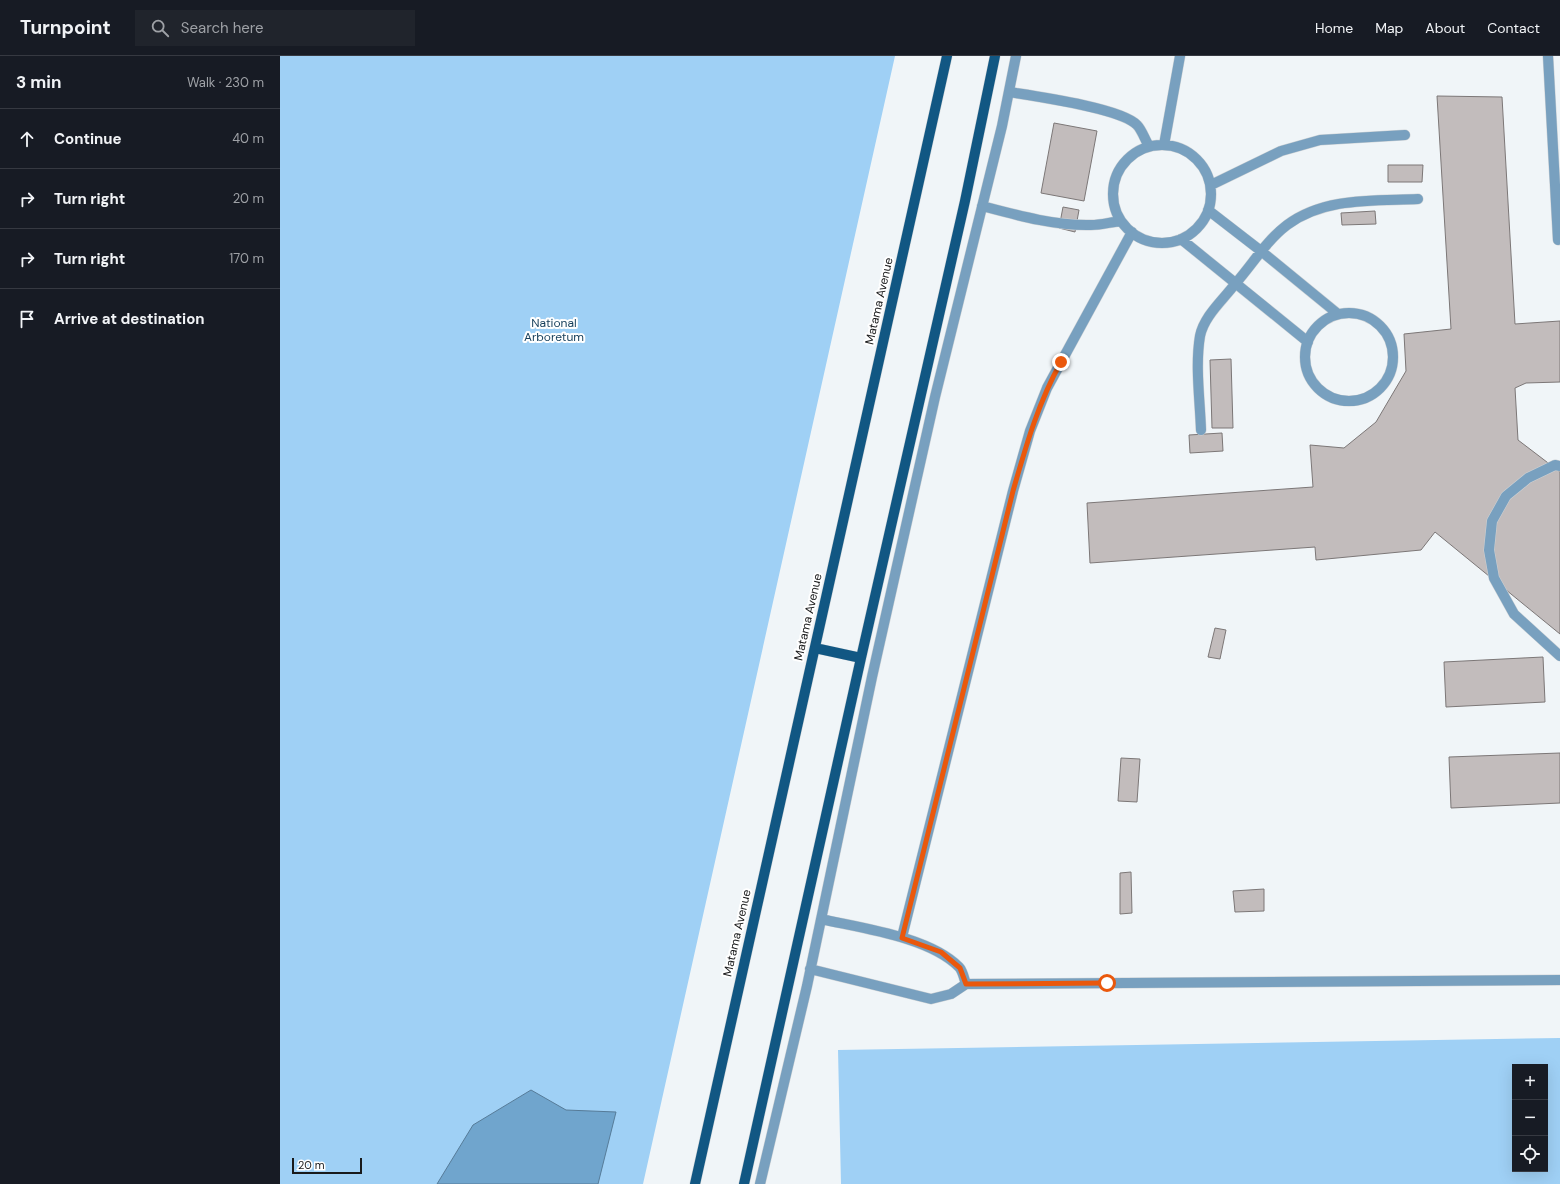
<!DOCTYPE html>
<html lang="en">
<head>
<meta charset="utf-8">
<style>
  :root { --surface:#171b24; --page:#20242c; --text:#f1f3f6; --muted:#9ea1a6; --line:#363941 }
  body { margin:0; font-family:"DM Sans",sans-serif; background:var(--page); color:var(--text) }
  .controls { position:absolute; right:12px; bottom:12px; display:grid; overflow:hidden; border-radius:0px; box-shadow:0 4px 16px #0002 }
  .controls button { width:36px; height:36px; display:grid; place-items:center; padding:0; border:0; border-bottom:1px solid var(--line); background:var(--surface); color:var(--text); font:20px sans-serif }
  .scale { position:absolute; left:12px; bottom:10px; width:70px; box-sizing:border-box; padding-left:4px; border:2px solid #191a1b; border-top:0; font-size:11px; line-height:14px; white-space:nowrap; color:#191a1b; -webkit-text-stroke:3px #fff; paint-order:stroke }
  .stop { position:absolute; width:12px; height:12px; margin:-9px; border:3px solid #ea580c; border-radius:50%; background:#fff }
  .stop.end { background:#ea580c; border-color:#fff; box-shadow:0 1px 4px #0008 }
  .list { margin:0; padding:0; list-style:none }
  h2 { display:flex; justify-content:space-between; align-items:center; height:52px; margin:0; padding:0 16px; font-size:17px }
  h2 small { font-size:13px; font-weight:400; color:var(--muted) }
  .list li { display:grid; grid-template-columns:26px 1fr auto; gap:12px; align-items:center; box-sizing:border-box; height:60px; padding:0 16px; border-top:1px solid var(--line) }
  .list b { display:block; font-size:15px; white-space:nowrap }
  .list em { font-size:13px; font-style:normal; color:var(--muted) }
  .icon { flex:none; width:22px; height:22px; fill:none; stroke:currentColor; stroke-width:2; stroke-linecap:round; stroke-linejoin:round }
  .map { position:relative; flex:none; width:1280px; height:1128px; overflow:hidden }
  header { display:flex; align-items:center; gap:24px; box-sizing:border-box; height:56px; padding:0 20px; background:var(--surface); border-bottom:1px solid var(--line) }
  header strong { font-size:19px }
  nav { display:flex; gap:22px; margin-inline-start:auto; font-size:14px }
  .search { width:280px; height:36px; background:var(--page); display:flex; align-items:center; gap:10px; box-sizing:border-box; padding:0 14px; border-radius:0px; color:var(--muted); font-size:15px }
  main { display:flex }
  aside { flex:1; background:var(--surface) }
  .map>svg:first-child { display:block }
  .green { fill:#9fd0f5; fill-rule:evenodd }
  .water { fill:#70a5cd; stroke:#567b98 }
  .building { fill:#c2bcbc; stroke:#7c7777 }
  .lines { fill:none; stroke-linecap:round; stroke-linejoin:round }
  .minor-casing { stroke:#ced2d5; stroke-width:11 }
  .major-casing { stroke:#ced2d5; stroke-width:11 }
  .minor { stroke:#78a0bf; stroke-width:10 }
  .major { stroke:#115783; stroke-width:10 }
  .route { stroke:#ea580c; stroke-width:5 }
  .labels { text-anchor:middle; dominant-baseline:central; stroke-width:4; stroke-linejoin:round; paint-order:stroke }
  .street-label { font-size:12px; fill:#191a1b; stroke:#fff }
  .park-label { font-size:12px; fill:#143d59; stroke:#fff }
</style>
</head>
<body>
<header>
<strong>Turnpoint</strong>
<div class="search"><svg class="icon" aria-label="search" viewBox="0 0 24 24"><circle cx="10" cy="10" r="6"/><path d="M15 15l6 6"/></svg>Search here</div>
<nav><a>Home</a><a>Map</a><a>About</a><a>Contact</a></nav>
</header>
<main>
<aside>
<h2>3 min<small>Walk · 230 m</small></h2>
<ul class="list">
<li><svg class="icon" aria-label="ahead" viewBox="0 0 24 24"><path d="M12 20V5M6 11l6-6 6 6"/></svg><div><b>Continue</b></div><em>40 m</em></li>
<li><svg class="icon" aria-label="right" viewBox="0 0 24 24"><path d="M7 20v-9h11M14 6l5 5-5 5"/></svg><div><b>Turn right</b></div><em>20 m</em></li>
<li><svg class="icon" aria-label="right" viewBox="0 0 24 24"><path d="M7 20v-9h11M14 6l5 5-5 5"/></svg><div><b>Turn right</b></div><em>170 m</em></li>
<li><svg class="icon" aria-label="arrive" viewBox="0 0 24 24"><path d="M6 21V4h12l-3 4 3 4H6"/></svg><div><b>Arrive at destination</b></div></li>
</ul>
</aside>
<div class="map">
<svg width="1280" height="1128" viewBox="0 0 1280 1128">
  <rect width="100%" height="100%" fill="#f0f5f8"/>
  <!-- green -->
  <path class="green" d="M 0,0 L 615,0 L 363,1128 L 0,1128 Z
    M 1280,982 L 1280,1128 L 561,1128 L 558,994 ZM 1235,1011 L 1265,1011 L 1265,1113 L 1235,1113 Z"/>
  <!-- water -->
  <path class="water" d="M 251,1034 L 286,1054 L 336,1056 L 318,1128 L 157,1128 L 193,1069 Z"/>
  <!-- building -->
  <path class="building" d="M 1157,40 L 1222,41 L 1235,268 L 1280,265 L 1280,326 L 1246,327 L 1235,332 L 1238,384 L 1280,416 L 1280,578 L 1155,476 L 1141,494 L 1036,504 L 1035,491 L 810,507 L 807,447 L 1033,431 L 1030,389 L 1064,392 L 1096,366 L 1126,315 L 1124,278 L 1171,273 Z
    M 774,67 L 817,75 L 804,145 L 761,137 Z
    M 1108,109 L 1143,109 L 1142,126 L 1108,126 Z
    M 783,151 L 799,154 L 795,176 L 779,172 Z
    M 1095,155 L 1096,168 L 1062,169 L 1061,157 Z
    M 951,303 L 953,372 L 932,372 L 930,304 Z
    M 942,377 L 943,395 L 910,397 L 909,379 Z
    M 935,572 L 946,574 L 940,603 L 928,601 Z
    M 1263,601 L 1265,646 L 1166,651 L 1164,606 Z
    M 1280,697 L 1280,747 L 1171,752 L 1169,701 Z
    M 841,702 L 860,703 L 857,746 L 838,745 Z
    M 851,816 L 852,857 L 840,858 L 840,817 Z
    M 984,833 L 984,855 L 955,856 L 953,835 Z"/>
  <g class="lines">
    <!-- minor casing -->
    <g class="minor-casing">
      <path id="minor" d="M 1268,0 L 1278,184
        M 729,36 C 754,40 841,52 857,69 C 862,74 865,84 869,90
        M 884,89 L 900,0
        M833 138a49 49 0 1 1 98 0a49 49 0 1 1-98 0Z
        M 931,129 L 1001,95 L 1040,84 L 1125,79
        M 702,150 C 736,159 775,170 811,169 C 821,169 831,166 841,165
        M 928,154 L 981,195 L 1058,258
        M 901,183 L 1028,286
        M1025 301a44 44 0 1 1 88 0a44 44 0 1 1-88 0Z
        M 921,374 C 920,344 915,310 920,280 C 924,260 943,244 955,228 C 972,209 986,185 1007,169 C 1044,141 1094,145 1138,143
        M 1280,410 L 1275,409 L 1248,422 L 1226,440 L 1212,465 L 1209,494 L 1214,522 L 1234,558 L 1280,600
        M 541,863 C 581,872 650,881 679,911 C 683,915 684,923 686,928
        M 622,881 L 733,435 L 750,375 L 767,332 L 852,176
        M 530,913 L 651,943 L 671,938 L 686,928 L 1280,924
        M 480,1128 L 527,930 L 592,621 L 655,341 L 722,70 L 736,0"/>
    </g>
    <!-- major casing -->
    <g class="major-casing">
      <path id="major" d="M 535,592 L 581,602
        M 415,1128 L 667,0
        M 464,1128 L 581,602 L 685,145 L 715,0"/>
    </g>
    <!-- minor -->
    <use href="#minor" class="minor"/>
    <!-- major -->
    <use href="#major" class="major"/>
  </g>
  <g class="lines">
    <!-- route -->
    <path class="route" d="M 781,306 C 758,347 746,390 733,435 L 622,882 L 661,896 L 680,912 L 686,928 L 827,927"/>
  </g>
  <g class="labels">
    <!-- street labels -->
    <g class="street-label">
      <text transform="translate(599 245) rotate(-77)">Matama Avenue</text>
      <text transform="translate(528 561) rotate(-77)">Matama Avenue</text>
      <text transform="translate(457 877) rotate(-77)">Matama Avenue</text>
    </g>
    <!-- park labels -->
    <g class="park-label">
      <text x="274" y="267">National<tspan x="274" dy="14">Arboretum</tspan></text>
    </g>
  </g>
</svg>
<div class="controls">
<button>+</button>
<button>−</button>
<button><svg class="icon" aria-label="locate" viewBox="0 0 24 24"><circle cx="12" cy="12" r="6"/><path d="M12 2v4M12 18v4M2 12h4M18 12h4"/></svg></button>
</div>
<div class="scale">20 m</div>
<div class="stop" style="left:827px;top:927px"></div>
<div class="stop end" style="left:781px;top:306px"></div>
</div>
</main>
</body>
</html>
